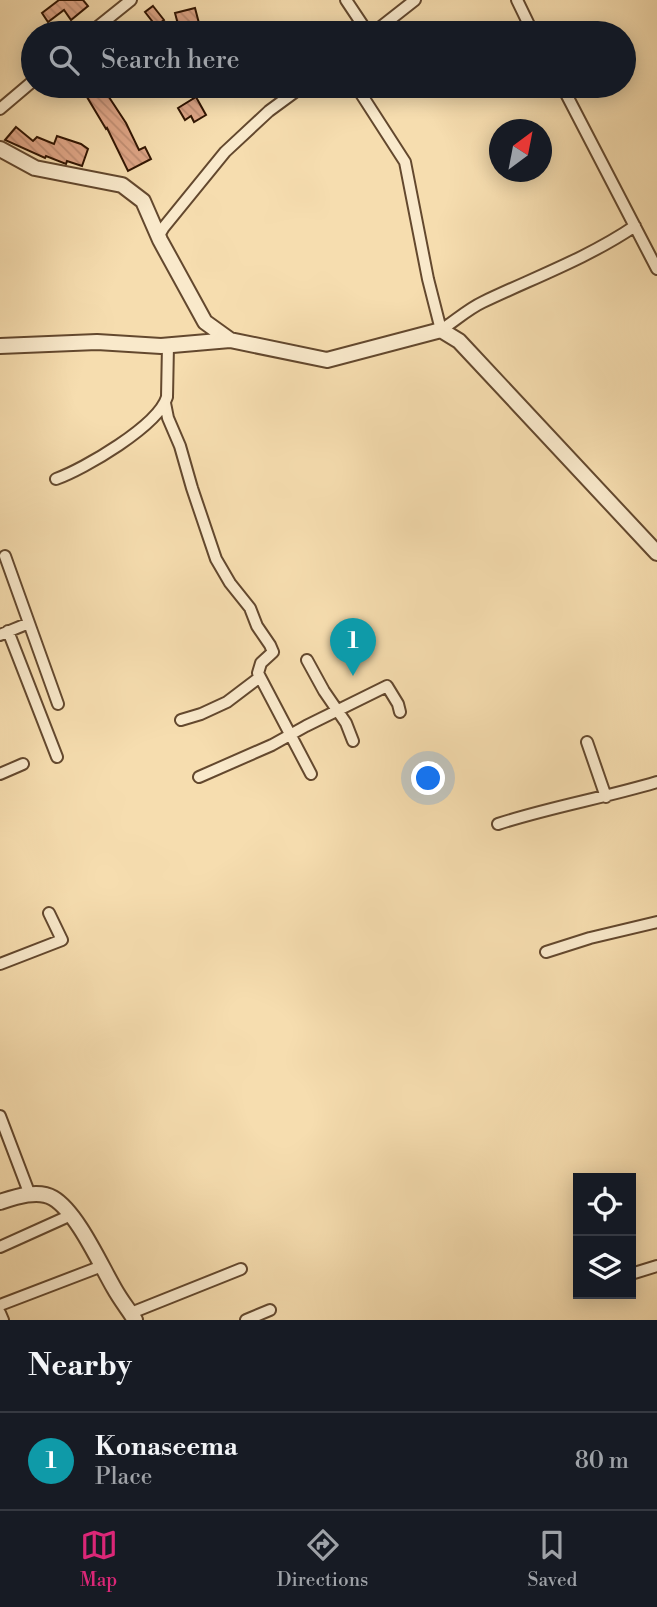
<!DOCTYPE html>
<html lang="en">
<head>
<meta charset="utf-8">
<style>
  :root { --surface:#171b24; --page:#20242c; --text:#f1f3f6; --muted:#9ea1a6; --line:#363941; --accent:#db2777 }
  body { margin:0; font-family:"Libre Bodoni",serif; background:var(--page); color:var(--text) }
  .controls { position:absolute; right:21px; bottom:21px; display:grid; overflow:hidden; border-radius:0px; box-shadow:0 4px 18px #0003 }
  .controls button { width:63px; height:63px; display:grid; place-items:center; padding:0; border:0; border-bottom:2px solid var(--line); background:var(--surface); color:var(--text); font:35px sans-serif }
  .compass { position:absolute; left:489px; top:119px; width:63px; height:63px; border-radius:50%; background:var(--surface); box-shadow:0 4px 18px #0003; rotate:32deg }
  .you { position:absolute; left:429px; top:779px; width:24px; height:24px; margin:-18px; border:5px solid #fff; border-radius:50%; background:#1a73e8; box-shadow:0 0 0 10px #1a73e833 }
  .badge { display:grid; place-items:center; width:46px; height:46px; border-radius:50%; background:var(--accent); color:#fff; font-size:23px; font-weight:700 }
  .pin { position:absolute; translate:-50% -58px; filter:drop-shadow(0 2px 4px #0008) }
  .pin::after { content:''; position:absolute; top:37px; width:24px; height:21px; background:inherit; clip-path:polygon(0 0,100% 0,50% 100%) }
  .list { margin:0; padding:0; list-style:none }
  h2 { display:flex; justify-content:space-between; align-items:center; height:91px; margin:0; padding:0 28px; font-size:30px }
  h2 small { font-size:23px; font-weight:400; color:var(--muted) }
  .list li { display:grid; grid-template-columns:46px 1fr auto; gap:21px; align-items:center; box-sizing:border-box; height:98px; padding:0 28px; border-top:2px solid var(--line) }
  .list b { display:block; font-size:26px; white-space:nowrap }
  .list p { margin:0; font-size:23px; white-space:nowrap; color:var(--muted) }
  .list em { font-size:23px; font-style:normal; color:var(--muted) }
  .icon { flex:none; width:38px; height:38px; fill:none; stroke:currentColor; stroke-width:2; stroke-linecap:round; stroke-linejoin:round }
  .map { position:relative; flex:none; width:657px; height:1320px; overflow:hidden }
  .search { position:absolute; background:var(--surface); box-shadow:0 4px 18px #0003; left:21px; right:21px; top:21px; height:77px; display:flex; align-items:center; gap:18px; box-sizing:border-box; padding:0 24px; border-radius:38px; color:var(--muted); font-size:26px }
  .sheet { height:189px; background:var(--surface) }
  nav { display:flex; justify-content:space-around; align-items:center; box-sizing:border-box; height:98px; border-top:2px solid var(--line); background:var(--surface); font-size:19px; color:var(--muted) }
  nav a { display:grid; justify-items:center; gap:4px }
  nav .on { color:var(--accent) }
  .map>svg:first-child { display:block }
  .building { fill:url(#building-back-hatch); stroke:#321603; stroke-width:2 }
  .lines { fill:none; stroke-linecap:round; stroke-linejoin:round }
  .minor-casing { stroke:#63482e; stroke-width:14 }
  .tertiary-casing { stroke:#63482e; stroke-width:18 }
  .minor { stroke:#f9e9cb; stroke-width:10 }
  .tertiary { stroke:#f9e9cb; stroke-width:14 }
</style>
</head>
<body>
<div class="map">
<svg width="657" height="1320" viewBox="0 0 657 1320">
  <defs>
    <pattern id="building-back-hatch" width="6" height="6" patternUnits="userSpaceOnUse" patternTransform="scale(1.75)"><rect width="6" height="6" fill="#dea586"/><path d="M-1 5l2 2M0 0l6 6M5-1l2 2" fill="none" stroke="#bf8d72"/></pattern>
  </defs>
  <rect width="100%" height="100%" fill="#f6ddaf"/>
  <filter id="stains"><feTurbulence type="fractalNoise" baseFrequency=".00286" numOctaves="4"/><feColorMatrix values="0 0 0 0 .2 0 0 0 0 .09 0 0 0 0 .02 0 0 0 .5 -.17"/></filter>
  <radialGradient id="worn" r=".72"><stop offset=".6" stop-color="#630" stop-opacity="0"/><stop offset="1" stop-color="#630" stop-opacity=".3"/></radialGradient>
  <!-- building -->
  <path class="building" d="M 59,0 L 83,0 L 88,6 L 71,20 L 64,10 L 48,22 L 42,13 Z
    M 153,6 L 164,20 L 156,26 L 145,12 Z
    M 195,8 L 200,27 L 180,32 L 175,13 Z
    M 103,88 L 126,123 L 139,150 L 145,147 L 151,159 L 128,171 L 107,128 L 106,129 L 87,97 Z
    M 196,97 L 206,115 L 194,122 L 191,116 L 185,120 L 178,108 Z
    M 16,127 L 33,141 L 37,137 L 54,144 L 57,136 L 81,144 L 88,149 L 82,166 L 67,161 L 66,164 L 46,156 L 45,158 L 5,140 Z"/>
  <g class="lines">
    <!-- minor casing -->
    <g class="minor-casing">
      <path id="minor" d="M 346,0 L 368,33
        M 517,0 L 533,33
        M 90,33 L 131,0
        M 373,33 L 415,0
        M 356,86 L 405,162 L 428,279 L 441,330 C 455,321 468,309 483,302 C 533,278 588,258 635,226
        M 562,86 L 657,269
        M 0,109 L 33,81
        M 158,237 L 164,227 L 225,152 L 269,111 L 303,86
        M 165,403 L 168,418 L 180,446 L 192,488 L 216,559 L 230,583 L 250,608 L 257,626 L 270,645 L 273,652 L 261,663 L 258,673 L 311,774
        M 56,479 C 84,469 158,426 167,397 L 168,345
        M 5,556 L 29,623
        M 8,631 L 57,757
        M 0,635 L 29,623 L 58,704
        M 307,660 L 324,691 L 346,723 L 353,741
        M 181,720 L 201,714 L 227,702 L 260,677
        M 587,742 L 606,797
        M 0,774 L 23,764
        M 199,777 L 272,745 L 306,726 L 387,686 L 398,704 L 400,712
        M 498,824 C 550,807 604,798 657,782
        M 546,952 L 590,938 L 657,922
        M 0,964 L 62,940 L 49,913
        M 0,1116 L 30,1195
        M 0,1247 L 71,1215
        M 631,1274 L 657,1266
        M 0,1305 L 102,1266
        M 0,1313 L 3,1320
        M 131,1313 L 241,1269
        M 246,1320 L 270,1310"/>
    </g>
    <!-- tertiary casing -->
    <g class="tertiary-casing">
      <path id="tertiary" d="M 0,149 L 35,168 L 122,185 L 143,201 L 160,240 L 205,322 L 230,340 L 327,360 L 441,330 L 459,341 L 657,553
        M 0,346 L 97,342 L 161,346 L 230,340
        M 0,1202 C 15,1197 38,1189 53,1198 C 77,1212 100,1264 114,1288 C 120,1299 128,1309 135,1320"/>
    </g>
    <!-- minor -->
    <use href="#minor" class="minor"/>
    <!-- tertiary -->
    <use href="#tertiary" class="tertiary"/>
  </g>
  <rect width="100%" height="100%" filter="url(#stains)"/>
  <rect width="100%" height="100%" fill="url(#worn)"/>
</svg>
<div class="controls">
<button><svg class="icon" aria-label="locate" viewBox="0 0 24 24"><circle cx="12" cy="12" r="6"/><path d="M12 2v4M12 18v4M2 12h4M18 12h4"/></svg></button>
<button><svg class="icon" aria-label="layers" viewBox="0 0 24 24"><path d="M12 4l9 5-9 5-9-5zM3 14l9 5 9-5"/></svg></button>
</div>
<svg class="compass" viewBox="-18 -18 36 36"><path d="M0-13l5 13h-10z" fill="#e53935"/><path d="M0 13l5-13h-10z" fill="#9ea1a6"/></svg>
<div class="you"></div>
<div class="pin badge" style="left:353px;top:676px;background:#0f9aa8">1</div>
<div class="search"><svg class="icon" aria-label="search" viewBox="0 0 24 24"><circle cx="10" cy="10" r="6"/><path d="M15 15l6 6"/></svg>Search here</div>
</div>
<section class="sheet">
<h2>Nearby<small></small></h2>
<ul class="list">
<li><span class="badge" style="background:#0f9aa8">1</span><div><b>Konaseema</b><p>Place</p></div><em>80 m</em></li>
</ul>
</section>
<nav>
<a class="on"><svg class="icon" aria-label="map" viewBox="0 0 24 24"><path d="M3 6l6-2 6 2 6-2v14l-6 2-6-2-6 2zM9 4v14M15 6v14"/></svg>Map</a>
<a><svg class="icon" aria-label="directions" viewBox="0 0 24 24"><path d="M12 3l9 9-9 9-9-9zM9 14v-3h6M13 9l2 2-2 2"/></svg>Directions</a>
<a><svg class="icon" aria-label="saved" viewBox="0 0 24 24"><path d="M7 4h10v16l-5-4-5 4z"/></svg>Saved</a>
</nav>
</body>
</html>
